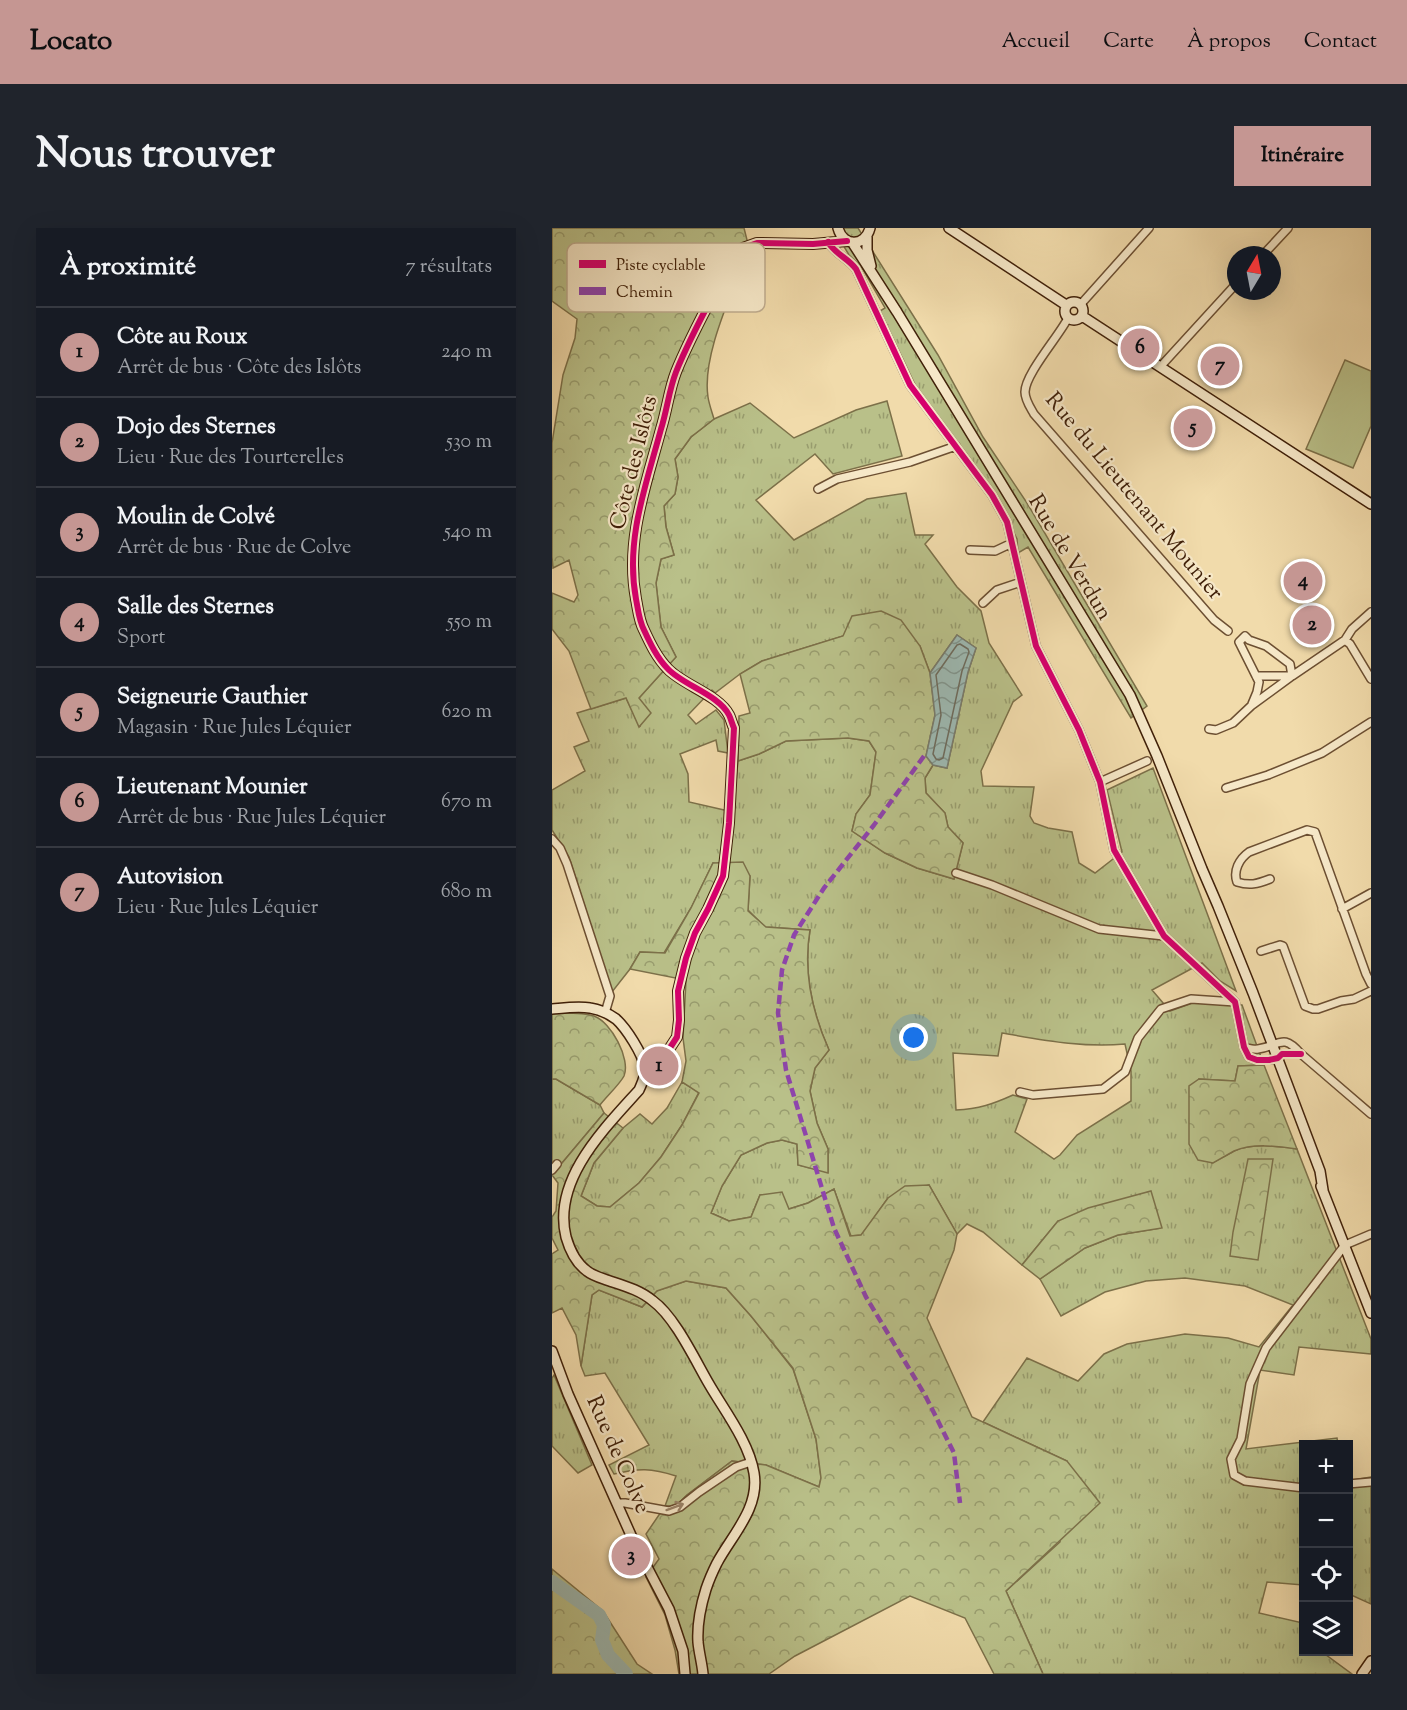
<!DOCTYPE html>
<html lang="fr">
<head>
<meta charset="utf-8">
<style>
  :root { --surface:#171b24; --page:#20242c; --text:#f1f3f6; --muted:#9ea1a6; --line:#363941; --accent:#c59692 }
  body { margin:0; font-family:"Sorts Mill Goudy",serif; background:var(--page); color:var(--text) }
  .controls { position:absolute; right:18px; bottom:18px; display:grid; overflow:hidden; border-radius:0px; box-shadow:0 6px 24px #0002 }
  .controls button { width:54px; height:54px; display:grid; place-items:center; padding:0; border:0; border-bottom:2px solid var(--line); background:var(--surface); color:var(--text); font:30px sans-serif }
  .compass { position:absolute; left:675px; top:18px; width:54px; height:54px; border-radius:50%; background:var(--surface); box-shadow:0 6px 24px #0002; rotate:10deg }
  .you { position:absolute; left:362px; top:810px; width:21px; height:21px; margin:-15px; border:4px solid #fff; border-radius:50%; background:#1a73e8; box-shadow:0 0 0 9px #1a73e833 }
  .badge { display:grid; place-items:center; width:39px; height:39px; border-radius:50%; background:var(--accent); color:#111; font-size:20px; font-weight:700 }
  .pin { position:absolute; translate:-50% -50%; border:3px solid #fff; box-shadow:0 2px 6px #0006 }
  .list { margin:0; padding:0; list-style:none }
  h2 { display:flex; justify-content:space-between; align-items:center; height:78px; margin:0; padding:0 24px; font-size:26px }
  h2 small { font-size:20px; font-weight:400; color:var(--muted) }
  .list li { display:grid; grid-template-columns:39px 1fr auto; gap:18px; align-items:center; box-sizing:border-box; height:90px; padding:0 24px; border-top:2px solid var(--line) }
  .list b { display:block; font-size:22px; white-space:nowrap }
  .list p { margin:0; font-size:20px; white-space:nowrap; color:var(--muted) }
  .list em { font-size:20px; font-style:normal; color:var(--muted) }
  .icon { flex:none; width:33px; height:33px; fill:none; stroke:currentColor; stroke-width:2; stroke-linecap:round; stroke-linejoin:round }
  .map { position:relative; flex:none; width:819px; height:1446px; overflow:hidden; border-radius:0px }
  header { display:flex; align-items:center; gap:36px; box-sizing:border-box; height:84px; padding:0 30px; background:var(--accent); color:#111 }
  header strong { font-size:28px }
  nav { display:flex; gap:33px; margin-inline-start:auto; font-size:21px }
  .intro { display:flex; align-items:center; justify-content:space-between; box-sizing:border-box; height:144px; padding:0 36px }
  h1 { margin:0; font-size:42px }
  .button { padding:15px 27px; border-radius:0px; background:var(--accent); color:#111; font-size:21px; font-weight:700 }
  main { display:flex; gap:36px; padding:0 36px }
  aside { flex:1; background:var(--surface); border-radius:0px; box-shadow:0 6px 24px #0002 }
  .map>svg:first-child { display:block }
  .grass { fill:url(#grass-tufts); stroke:#7c7049; stroke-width:1.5; fill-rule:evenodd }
  .forest { fill:url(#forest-crowns); stroke:#7c7049; stroke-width:1.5 }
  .park { fill:#b9c089; stroke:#7c7049; stroke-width:1.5 }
  .water { fill:url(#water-waves); stroke:#787c6e; stroke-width:1.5 }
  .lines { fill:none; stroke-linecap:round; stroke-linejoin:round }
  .shore { stroke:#6e6c5e; stroke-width:1.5 }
  .river { stroke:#9db9b2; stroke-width:14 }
  .street-casing { stroke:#6c4f32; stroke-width:10 }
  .secondary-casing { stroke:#402009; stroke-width:12 }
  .street { stroke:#f6e8c8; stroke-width:7 }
  .secondary { stroke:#f6e8c8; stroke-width:9 }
  .quiet { stroke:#8e44ad; stroke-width:4.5; stroke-dasharray:9 4.5; stroke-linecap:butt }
  .cycleway-casing { stroke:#f6e8c8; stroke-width:10 }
  .cycleway { stroke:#d6006c; stroke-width:6 }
  .oneway { stroke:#9b8468 }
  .labels { text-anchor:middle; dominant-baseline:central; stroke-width:4.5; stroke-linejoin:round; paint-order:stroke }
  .street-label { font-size:22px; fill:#402009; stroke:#f6e8c8 }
  .key { fill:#f6e8c8; stroke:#bfac8f; stroke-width:1.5 }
  .key-label { font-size:16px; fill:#402009 }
</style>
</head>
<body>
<header>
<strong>Locato</strong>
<nav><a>Accueil</a><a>Carte</a><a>À propos</a><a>Contact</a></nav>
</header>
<div class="intro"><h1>Nous trouver</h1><a class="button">Itinéraire</a></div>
<main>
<aside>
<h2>À proximité<small>7 résultats</small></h2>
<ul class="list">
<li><span class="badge">1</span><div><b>Côte au Roux</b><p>Arrêt de bus · Côte des Islôts</p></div><em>240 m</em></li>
<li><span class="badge">2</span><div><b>Dojo des Sternes</b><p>Lieu · Rue des Tourterelles</p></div><em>530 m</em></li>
<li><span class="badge">3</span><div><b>Moulin de Colvé</b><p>Arrêt de bus · Rue de Colve</p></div><em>540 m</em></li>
<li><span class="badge">4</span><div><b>Salle des Sternes</b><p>Sport</p></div><em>550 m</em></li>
<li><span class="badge">5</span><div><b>Seigneurie Gauthier</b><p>Magasin · Rue Jules Léquier</p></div><em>620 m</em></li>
<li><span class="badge">6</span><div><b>Lieutenant Mounier</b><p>Arrêt de bus · Rue Jules Léquier</p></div><em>670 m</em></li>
<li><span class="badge">7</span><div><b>Autovision</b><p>Lieu · Rue Jules Léquier</p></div><em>680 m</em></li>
</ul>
</aside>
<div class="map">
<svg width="819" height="1446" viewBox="0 0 819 1446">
  <defs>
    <pattern id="grass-tufts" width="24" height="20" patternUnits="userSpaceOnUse" patternTransform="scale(1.5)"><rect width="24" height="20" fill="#b9c089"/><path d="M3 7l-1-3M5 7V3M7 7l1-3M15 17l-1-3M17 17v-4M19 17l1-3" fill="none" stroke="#989c6e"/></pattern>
    <pattern id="forest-crowns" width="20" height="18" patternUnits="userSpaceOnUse" patternTransform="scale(1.5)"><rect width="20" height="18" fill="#b9c089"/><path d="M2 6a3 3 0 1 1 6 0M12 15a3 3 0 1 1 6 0" fill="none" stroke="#989c6e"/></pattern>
    <pattern id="water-waves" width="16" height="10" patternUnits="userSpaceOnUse" patternTransform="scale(1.5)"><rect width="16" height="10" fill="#9db9b2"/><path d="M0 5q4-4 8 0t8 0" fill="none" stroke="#81968f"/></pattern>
  </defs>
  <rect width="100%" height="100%" fill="#f1dbab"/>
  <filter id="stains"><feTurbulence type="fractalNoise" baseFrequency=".00333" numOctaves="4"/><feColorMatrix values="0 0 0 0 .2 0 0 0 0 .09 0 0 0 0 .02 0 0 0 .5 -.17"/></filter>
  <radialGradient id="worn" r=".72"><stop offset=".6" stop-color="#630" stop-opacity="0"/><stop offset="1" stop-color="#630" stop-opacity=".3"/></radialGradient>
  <!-- grass -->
  <path class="grass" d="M 281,0 L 306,0 L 386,127 L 431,209 L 475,275 L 595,478 L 579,490 L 476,319 L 466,325 L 465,311 L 441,263 L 416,228 L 366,163 L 328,83 L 333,80 L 310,40 L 297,27 Z
    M 335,173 L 350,228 L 281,246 L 263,226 L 204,272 L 242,312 L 315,271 L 354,265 L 363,307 L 381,307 L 373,316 L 405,359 L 429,383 L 437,415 L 470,467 L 461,474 L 429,543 L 431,558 L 482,559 L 478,588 L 482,595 L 496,600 L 520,604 L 527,635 L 543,645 L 570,624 L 555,562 L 601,540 L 684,763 L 668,753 L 650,735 L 600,762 L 618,783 L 643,774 L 690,777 L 712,837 L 686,838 L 683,853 L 647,851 L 660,935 C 667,931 675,927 682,923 C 701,915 724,918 745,921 L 819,1111 L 819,1126 L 747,1119 L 742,1147 L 708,1142 L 694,1221 L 785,1210 L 786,1216 L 752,1216 L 751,1357 L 715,1354 L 707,1385 L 751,1395 L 752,1424 L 770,1424 L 800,1446 L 491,1446 L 454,1363 L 508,1314 L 515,1233 L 431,1194 L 475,1130 L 526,1153 L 552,1126 L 575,1116 L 633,1106 L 676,1110 L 707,1119 L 741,1077 L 693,1058 L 633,1050 L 594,1053 L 553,1064 L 509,1088 L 488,1051 L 533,1020 L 566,1007 L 609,1000 L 506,993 L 470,1037 L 431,1004 L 415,996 L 405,1006 L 377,957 L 336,970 L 310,1007 L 299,1008 L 282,961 L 256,975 L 237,981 L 208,967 L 199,989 L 177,993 L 159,985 L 170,958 L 189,927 L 215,915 L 230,912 L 245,916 L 246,937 L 276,944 L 276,921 L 265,895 L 258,863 L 263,840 L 277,822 C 260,784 251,744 258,702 L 213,699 L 196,682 L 198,648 L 161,635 L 139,680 L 112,725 L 88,724 L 78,741 L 60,764 L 17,629 L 0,602 L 0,562 L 33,543 L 22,519 L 37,513 L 25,485 L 74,470 L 88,499 L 87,470 L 124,429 L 109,399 L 104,355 L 109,331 L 122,327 L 114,299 L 112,278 L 123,266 L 126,249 L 123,231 L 139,209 L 162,191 L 198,175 L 242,210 L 304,182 ZM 405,407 L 424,420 L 416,444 L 395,540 L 381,537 L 373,550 L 374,565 L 393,585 L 396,599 L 411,615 L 402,651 L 365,640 L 333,625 L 300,603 L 304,586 L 318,567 L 324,524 L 317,513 L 296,510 L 234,513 L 207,526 L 186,533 L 181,584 L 137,574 L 136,546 L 128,526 L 164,512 L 166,523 L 176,525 L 172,492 L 164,482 L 144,496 L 136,487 L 160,462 L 163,465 L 188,446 L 210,433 L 291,408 L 368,418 L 378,445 ZM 450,805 C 491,812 531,820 573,816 L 579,843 L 579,873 L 525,907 L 508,927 L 502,931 L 463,904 L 475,871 L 461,867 C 441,876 427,881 404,882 L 401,825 L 446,828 Z
    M 0,851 L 4,851 L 48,877 L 52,885 L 0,947 Z
    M 130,854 L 147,864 L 130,897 L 109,929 L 87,955 L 58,979 L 45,978 L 29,968 L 42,935 L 71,900 L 88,886 L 100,896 L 115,880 Z
    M 134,1053 L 174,1060 L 199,1088 L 241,1141 L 264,1211 L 269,1250 L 267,1259 L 214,1237 L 180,1233 L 135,1267 L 123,1279 L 113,1278 L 124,1248 C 99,1240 87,1240 62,1246 L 57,1237 L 97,1217 L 53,1145 L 33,1148 L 29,1138 L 40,1067 L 47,1062 L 90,1079 L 104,1063 Z
    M 2,1147 L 40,1237 L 26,1245 L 0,1218 L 0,1150 Z
    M 819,1249 L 819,1376 L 797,1366 L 796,1253 Z"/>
  <!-- forest -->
  <path class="forest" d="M 0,0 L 192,0 L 200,32 L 191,35 C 177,72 150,130 156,169 C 157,176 160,184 162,191 L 139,209 L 123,231 L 126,249 L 123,266 L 112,278 L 114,299 L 122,327 L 109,331 L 104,355 L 109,399 L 124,429 L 87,470 L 99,485 L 87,499 L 74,470 L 39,481 L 17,423 L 0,401 L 0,365 L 22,374 L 26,367 L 17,332 L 1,340 L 0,329 L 0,215 L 11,147 L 23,110 L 25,91 L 0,73 Z
    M 329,383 L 349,392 L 368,418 L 378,445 L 383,487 L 374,528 L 381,537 L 373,550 L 374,565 L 393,585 L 396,599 L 411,615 L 402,651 L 365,640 L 333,625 L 300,603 L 304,586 L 318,567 L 324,524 L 317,513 L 296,510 L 234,513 L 207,526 L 186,533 L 187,488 L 198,485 L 188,446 L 210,433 L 291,408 L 300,388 Z
    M 191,634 L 198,648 L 196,683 L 214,699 L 258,702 C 251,743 260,784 277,822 L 263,840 L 258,863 L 265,895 L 276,921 L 276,945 L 246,937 L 245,916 L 230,912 L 215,915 L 189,927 L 170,958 L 159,985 L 177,993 L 199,989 L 208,967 L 230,964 L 237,981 L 256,975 L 282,961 L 298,1008 L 309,1007 L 336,970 L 353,958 L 377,957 L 405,1006 L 402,1022 L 375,1090 L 420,1189 L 515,1233 L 548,1275 L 454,1363 L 491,1446 L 442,1446 L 413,1390 L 358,1368 L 243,1428 L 217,1446 L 127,1446 L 123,1422 L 113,1387 L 94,1349 L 107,1331 L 94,1306 L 113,1278 L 123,1279 L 135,1267 L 180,1233 L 214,1237 L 267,1259 L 269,1250 L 264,1211 L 241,1140 L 199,1088 L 174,1060 L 134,1053 L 105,1063 L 90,1079 L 47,1062 L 40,1067 L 29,1138 L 24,1107 L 10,1080 L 0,1085 L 0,1026 L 6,1022 L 0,1010 L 0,989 L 4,983 L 6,955 L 0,947 L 52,885 L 71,900 L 42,935 L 29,968 L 45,978 L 58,979 L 87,955 L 109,929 L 130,897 L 147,865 L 130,854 L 134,833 L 131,810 L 134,752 L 78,741 L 88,724 L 113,725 L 139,680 L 161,635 Z
    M 0,785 C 12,785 31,784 42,788 C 59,794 79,831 72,848 C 68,856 54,869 48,877 L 4,851 L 0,851 Z
    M 712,837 L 745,921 C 724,918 701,915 682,923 C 675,927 668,931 661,935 L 646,932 L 637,916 L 637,858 L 647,851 L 683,853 L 686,838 Z
    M 696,931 L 721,931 L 706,1032 L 678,1028 L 681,1004 Z
    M 599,963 L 610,1000 L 566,1007 L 533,1020 L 488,1051 L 470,1037 L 506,993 L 536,980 Z
    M 0,1341 L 51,1383 L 85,1436 L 100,1446 L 0,1446 Z"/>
  <!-- park -->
  <path class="park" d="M 793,132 L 819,143 L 819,198 L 801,240 L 754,221 Z"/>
  <!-- water -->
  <path class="water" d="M 405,407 L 424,420 L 416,444 L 395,540 L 381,537 L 374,528 L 383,487 L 378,445 Z"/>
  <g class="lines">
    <!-- shore -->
    <path class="shore" d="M 408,416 L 416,421 L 417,424 L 410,443 L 391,530 L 387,532 L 384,531 L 381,526 L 389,487 L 384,447 L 405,417 Z"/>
    <!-- river -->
    <path class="river" d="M 0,1354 L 47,1387 L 52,1397 L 50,1412 L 56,1427 L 74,1446"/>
    <!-- street casing -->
    <g class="street-casing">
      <path id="street" d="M 276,14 C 283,26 296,30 304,41 L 358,157 L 440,267 L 455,294 L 484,418 L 527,502 L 548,554 L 562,622 L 612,708 L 683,774 L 692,819 L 697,829 L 705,832 L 717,832 L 726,830 L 730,826 L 749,826
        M 711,27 L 736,0
        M 529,76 L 597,0
        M 516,90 C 507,108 473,146 473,164 C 473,172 478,179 482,186 L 662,392 L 676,403
        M 609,138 L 684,56
        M 266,261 L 285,251 L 358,234 L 404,218
        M 418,322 L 443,323 L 460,315
        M 431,375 L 445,362 L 469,354
        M 793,412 L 798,416 L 819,451
        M 700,476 L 705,464 L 707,454 L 687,414 L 693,408 L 697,412 L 714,418 L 738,436 L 740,448 L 704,448
        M 657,501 L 664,502 L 681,495 L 699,478 L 740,448 L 793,412 L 800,401 L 819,384
        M 548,554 L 595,533
        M 674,560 L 716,547 L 770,525 L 819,494
        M 0,611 L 8,620 L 15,636 L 58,768 L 53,785
        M 404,645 L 440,657 L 547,701 L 612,708
        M 718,651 C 705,656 698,658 685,654 C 681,643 687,631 697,624 L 755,602 L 763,604 L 814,746 L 819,756
        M 790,681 L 819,665
        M 709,723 L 728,717 L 731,718 L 753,778 L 761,781 L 766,781 L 789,773 L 802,771 L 819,763
        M 692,819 C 696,820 702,822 706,821 C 728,818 730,804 749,826 L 819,886
        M 468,864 L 481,867 L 551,861 L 573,844 L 586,810 L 609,781 L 639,771 L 683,774
        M 0,942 L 5,936
        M 796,1256 L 819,1254
        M 752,1260 L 693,1253 L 682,1247 L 679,1231 L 689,1211 L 698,1156 L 714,1120 L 793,1017 L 819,1006
        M 66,1275 L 73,1275 L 117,1283 L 128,1279 L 147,1264 L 184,1239 L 199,1234"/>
    </g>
    <!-- secondary casing -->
    <g class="secondary-casing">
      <path id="secondary" d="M 286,0 C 291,19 313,19 318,0
        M 397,0 L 514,77
        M 315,9 L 315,22 L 319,38
        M 300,14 L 345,84 L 578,467 L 605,528 L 650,641 L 666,678 L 701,765 L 768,943 L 771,962
        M513 83a9 9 0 1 1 18 0a9 9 0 1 1-18 0Z
        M 530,88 L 819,276
        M 0,781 C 12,780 26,778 38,780 C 46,781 57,786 64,791 C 74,800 91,826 93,840 C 94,848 90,855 87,862 C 52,901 0,952 14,1009 C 18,1023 24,1035 35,1043 C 40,1047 46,1049 52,1051 C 69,1057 87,1061 101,1073 C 123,1089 143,1132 157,1156 C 172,1182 197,1214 202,1245 C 208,1280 180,1307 165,1335 C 161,1343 157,1352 154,1361 C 149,1377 145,1397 146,1414 C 147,1425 150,1435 151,1446
        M 93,840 L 106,835 L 114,826 L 125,809 L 127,792 L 126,763 L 134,730 L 143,705 L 156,681 L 171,648 L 177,595 L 182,500 C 180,496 179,491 177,487 C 167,467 131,457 116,441 C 105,430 98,415 92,402 C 87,393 86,381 84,371 C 73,312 94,257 109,201 C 115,182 117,162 124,144 C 140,104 162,67 181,29 L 191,20 L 205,15 L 261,16 L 295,13
        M 769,958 L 819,1085
        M 0,1123 L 16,1166 L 82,1314 L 117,1381 L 131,1423 L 133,1446
        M 810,1446 L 819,1433"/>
    </g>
    <!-- street -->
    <use href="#street" class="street"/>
    <!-- secondary -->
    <use href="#secondary" class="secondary"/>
    <!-- quiet -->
    <path class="quiet" d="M 372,528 L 322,597 L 272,660 L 242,707 L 230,742 L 226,785 L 234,842 L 282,1000 L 314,1069 L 373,1167 L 402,1225 L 408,1275"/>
    <!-- cycleway casing -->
    <g class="cycleway-casing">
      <path id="cycleway" d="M 276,14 C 283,26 296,30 304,41 L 358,157 L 440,267 L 455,294 L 484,418 L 527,502 L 548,554 L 562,622 L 612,708 L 683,774 L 692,819 L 697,829 L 705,832 L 717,832 L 726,830 L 730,826 L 749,826
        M 93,840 L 106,835 L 114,826 L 125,809 L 127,792 L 126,763 L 134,730 L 143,705 L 156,681 L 171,648 L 177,595 L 182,500 C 180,496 179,491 177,487 C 167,467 131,457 116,441 C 105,430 98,415 92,402 C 87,393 86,381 84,371 C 73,312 94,257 109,201 C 115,182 117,162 124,144 C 140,104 162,67 181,29 L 191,20 L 205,15 L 261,16 L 295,13"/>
    </g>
    <!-- cycleway -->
    <use href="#cycleway" class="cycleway"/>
  </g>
  <!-- one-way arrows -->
  <defs><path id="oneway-shaft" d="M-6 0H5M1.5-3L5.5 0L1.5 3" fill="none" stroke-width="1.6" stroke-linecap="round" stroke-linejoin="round" transform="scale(1.5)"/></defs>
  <use class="oneway" href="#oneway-shaft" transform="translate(123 1279) rotate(-20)"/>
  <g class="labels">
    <!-- street labels -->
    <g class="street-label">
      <text transform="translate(83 235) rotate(-76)">Côte des Islôts</text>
      <text transform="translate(581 269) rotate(50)">Rue du Lieutenant Mounier</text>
      <text transform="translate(517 330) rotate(59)">Rue de Verdun</text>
      <text transform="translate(65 1227) rotate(66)">Rue de Colve</text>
    </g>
  </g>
  <!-- legend -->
  <rect x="15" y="15" width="198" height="69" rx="9" class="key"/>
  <rect x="27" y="32" width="27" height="8" fill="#d6006c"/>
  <rect x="27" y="59" width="27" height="8" fill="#8e44ad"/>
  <g class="key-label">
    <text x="64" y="42">Piste cyclable</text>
    <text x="64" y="69">Chemin</text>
  </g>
  <rect width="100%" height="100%" filter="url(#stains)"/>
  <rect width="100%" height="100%" fill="url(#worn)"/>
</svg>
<div class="controls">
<button>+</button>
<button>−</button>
<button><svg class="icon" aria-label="locate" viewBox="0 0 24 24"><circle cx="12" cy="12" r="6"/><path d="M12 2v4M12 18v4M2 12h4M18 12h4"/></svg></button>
<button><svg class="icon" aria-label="layers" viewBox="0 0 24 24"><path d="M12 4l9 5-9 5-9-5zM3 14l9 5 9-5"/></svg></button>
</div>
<svg class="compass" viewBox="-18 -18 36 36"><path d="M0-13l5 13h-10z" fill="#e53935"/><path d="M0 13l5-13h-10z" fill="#9ea1a6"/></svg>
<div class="you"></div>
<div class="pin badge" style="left:107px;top:838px">1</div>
<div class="pin badge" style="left:760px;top:397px">2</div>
<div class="pin badge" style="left:79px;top:1328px">3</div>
<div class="pin badge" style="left:751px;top:353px">4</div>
<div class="pin badge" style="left:641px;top:200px">5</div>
<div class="pin badge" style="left:588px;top:120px">6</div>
<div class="pin badge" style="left:668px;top:138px">7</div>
</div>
</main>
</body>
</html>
